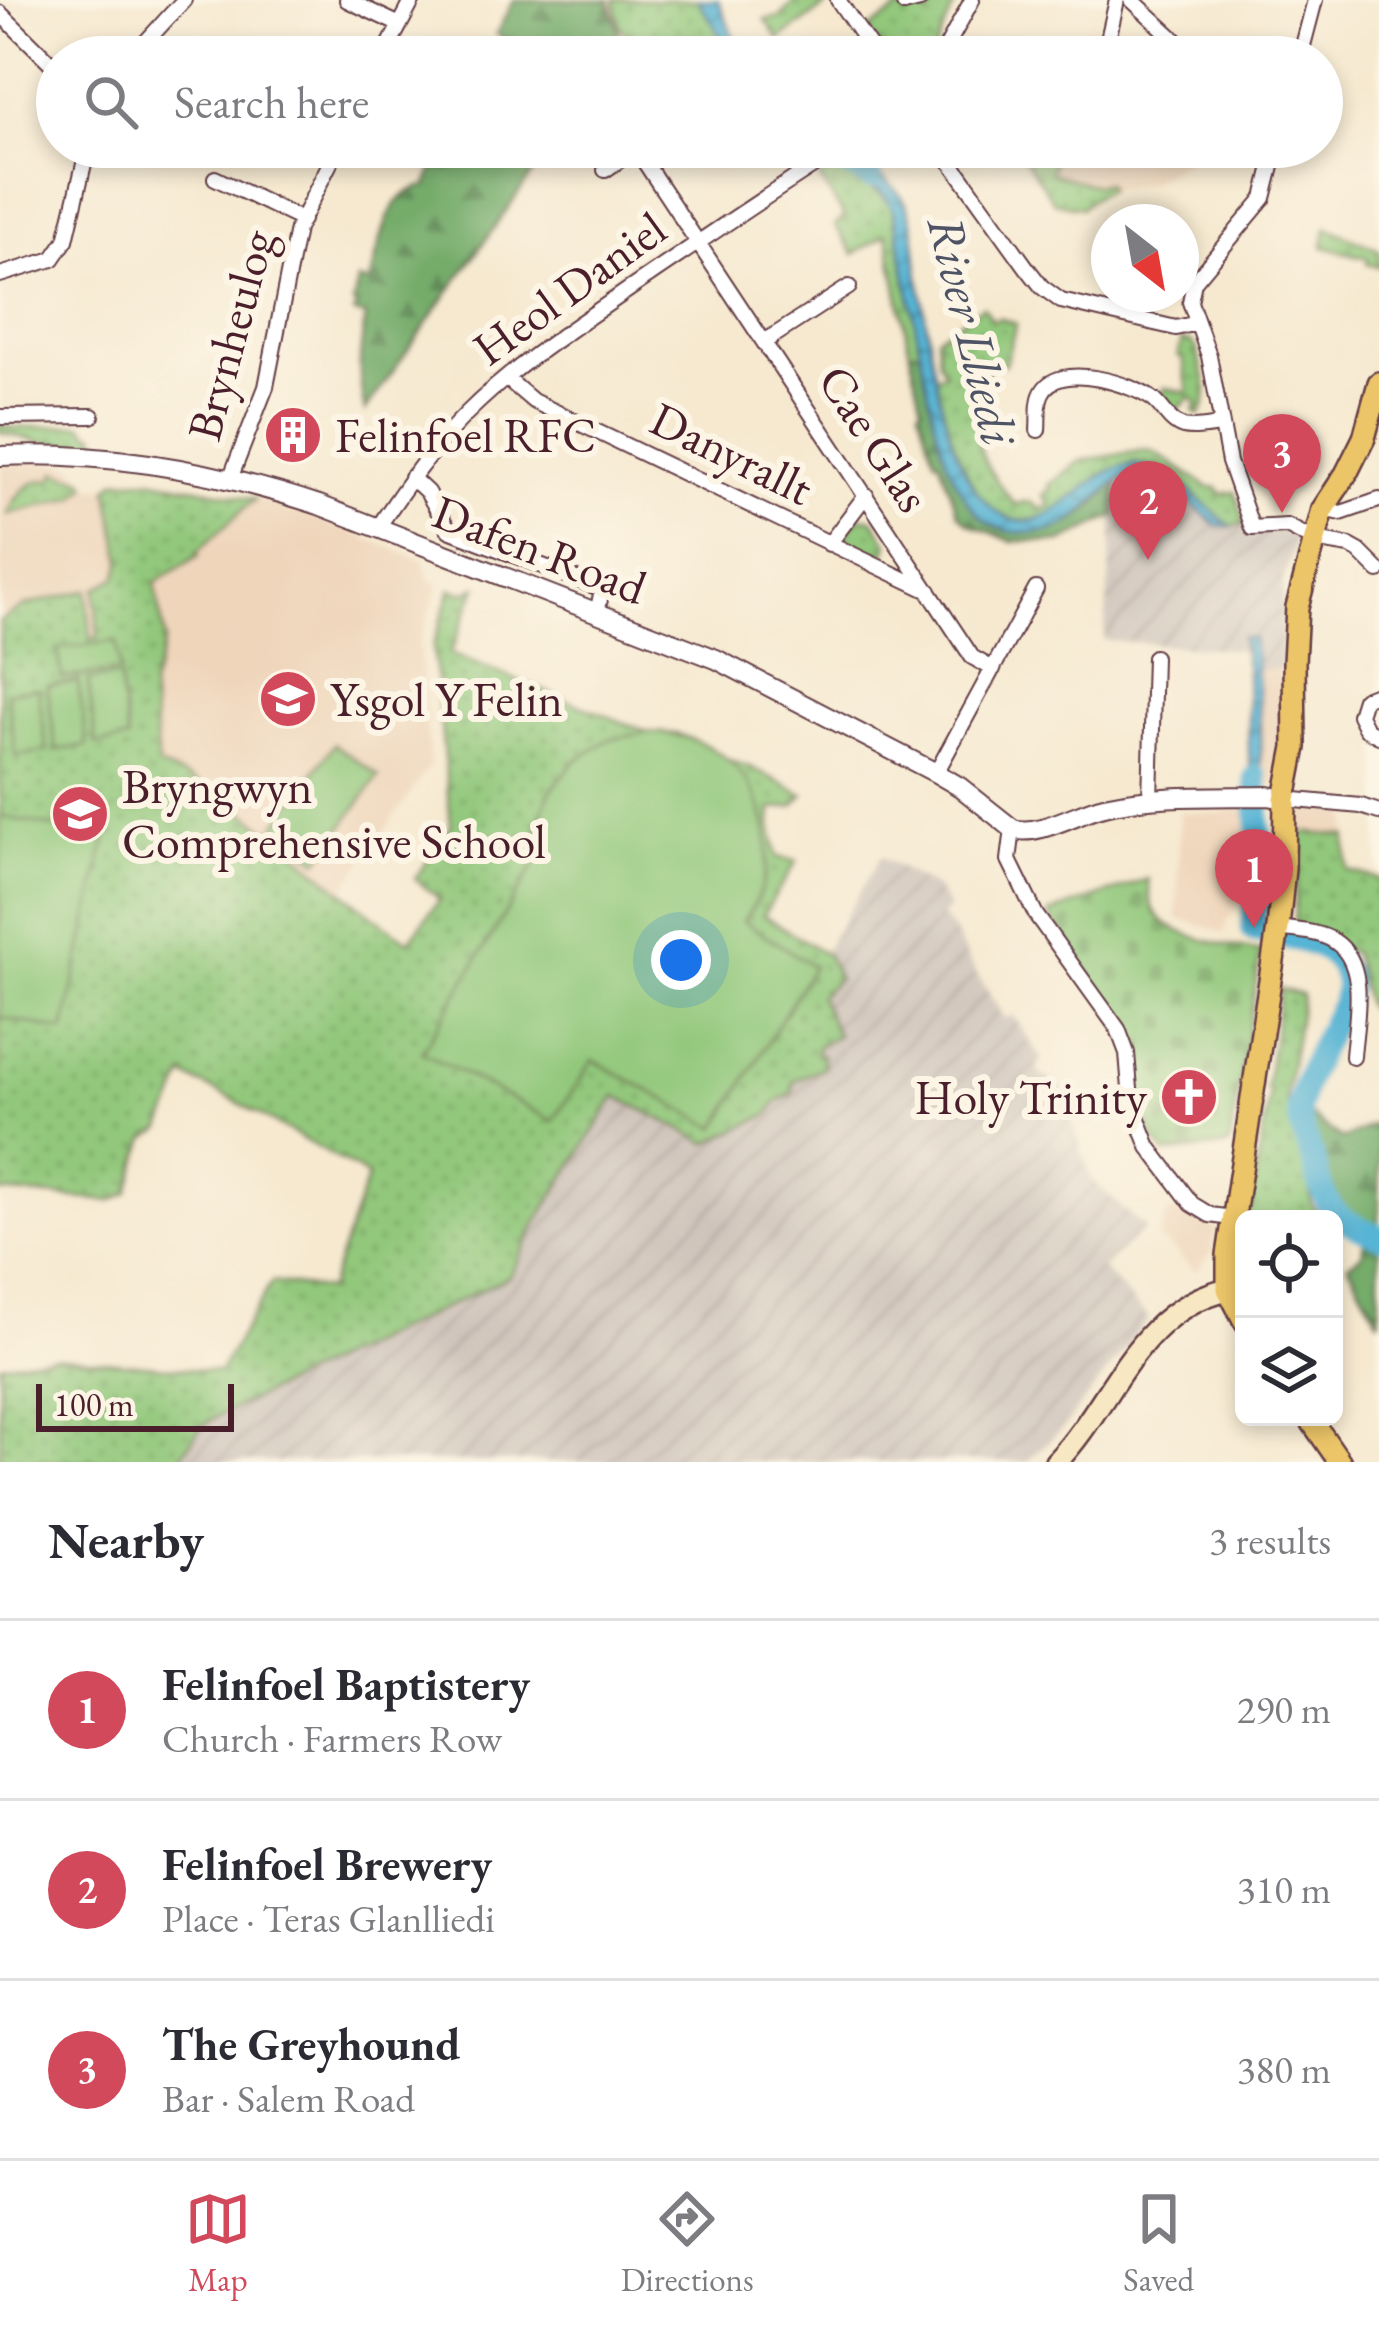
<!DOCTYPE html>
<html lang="en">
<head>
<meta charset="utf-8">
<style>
  :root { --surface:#fff; --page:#f7f7f7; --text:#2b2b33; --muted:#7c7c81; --line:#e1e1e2; --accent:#d1495b }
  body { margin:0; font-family:"EB Garamond",serif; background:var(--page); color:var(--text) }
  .controls { position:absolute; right:36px; bottom:36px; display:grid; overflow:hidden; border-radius:18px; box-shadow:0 6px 18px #0003 }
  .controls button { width:108px; height:108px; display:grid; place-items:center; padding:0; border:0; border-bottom:3px solid var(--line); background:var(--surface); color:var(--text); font:60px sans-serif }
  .compass { position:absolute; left:1091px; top:204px; width:108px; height:108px; border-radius:50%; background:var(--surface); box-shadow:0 6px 18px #0003; rotate:149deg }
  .scale { position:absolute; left:36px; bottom:30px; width:198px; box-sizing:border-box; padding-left:12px; border:6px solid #4a1f2b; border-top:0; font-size:33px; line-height:42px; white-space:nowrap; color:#4a1f2b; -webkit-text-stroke:9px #fcf5e5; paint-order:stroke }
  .you { position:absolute; left:681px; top:960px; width:42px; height:42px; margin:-30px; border:9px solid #fff; border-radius:50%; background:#1a73e8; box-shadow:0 0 0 18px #1a73e833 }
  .badge { display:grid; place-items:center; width:78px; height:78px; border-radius:50%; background:var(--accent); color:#fff; font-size:39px; font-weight:700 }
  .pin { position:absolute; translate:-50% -99px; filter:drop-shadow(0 3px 6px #0008) }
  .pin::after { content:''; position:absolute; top:63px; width:42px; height:36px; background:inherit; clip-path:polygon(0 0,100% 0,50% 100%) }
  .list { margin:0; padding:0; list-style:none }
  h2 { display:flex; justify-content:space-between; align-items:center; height:156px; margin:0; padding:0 48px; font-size:51px }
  h2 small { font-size:39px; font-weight:400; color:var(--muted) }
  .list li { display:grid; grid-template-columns:78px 1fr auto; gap:36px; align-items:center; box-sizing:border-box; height:180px; padding:0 48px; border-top:3px solid var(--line) }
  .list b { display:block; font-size:45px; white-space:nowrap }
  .list p { margin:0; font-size:39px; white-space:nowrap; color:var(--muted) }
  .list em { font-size:39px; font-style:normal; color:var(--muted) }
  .icon { flex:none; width:66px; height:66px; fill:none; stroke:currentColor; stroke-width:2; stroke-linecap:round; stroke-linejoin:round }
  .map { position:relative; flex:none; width:1379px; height:1462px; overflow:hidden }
  .search { position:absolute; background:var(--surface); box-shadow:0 6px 18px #0003; left:36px; right:36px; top:36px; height:132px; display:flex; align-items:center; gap:30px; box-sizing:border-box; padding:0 42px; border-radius:66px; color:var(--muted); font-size:45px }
  .sheet { height:696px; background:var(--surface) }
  nav { display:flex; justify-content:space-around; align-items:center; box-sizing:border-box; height:168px; border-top:3px solid var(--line); background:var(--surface); font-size:33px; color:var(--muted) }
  nav a { display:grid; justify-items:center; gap:6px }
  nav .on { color:var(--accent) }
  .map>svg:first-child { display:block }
  .built { fill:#efd6bb }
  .industrial { fill:url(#industrial-furrows) }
  .green { fill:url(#green-dots); stroke:#6e7453; stroke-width:3 }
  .forest { fill:url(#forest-firs); stroke:#60664b; stroke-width:3 }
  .cemetery { fill:url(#cemetery-stones); stroke:#6e7453; stroke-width:3 }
  .pitch { fill:#92c87b; stroke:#6e7453; stroke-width:3 }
  .water { fill:url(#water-waves); stroke:#506a80; stroke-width:3 }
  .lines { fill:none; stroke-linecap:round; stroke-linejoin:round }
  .river { stroke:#56b4d4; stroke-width:24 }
  .minor-casing { stroke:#643d44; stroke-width:18 }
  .tertiary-casing { stroke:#643d44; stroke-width:22 }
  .secondary-casing { stroke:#643d44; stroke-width:26 }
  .primary-casing { stroke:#643d44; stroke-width:26 }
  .minor { stroke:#fff; stroke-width:14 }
  .tertiary { stroke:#fff; stroke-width:18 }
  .secondary { stroke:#f7e8c3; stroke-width:21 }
  .primary { stroke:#ecc569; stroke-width:21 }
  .labels { text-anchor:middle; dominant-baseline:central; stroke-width:12; stroke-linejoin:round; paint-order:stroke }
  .street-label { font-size:48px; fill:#4a1f2b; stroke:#fcf5e5 }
  .poi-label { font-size:48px; fill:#4a1f2b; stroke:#fcf5e5; text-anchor:start }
  .water-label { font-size:51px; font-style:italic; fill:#4e5366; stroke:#fcf5e5 }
</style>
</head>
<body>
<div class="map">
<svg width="1379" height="1462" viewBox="0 0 1379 1462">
  <defs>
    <pattern id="industrial-furrows" width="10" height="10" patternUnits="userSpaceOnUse" patternTransform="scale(3)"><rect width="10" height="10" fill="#cdc2b9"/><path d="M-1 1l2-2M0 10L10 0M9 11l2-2" fill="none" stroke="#b2a69f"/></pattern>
    <pattern id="green-dots" width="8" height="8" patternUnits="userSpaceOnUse" patternTransform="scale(3)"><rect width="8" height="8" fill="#92c87b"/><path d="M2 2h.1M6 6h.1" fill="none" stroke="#7fab6a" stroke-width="1.8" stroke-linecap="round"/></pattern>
    <pattern id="forest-firs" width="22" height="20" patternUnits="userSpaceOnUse" patternTransform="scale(3)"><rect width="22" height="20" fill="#75ac6b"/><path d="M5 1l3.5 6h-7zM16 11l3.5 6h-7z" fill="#628b58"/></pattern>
    <pattern id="cemetery-stones" width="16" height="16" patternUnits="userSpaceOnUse" patternTransform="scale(3)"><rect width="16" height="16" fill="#92c87b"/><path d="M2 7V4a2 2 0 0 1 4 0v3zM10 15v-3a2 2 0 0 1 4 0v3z" fill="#7fab6a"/></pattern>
    <pattern id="water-waves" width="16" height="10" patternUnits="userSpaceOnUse" patternTransform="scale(3)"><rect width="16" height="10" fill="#56b4d4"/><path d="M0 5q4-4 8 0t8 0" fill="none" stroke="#4992ac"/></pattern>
  </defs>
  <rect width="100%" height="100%" fill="#fcf5e5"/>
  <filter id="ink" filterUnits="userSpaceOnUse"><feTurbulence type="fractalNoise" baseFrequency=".00833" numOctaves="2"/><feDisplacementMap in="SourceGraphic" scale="24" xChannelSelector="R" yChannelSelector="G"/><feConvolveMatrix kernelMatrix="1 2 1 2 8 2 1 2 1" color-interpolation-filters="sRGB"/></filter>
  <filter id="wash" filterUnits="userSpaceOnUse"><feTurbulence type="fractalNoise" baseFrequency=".004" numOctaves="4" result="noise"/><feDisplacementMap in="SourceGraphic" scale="48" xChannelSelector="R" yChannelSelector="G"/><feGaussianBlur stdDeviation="2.7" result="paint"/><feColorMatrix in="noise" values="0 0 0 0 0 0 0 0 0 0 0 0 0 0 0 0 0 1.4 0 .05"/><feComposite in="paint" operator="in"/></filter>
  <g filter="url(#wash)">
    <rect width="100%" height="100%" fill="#f6e9d0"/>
    <!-- built -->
    <path class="built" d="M 1016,147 L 1203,147 L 1200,152 L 1150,182 L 1108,190 L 1097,195 L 1081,208 L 1054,202 Z
      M 60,462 L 75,467 L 87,486 L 108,488 L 117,480 L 150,479 L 218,490 L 278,506 L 283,512 L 302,514 L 423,560 L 430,580 L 439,584 L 419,643 L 430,765 L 343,890 L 277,836 L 222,796 L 0,1128 L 0,464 Z
      M 1281,668 L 1283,746 L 1277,779 L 1272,786 L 1261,789 L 1261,710 L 1258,671 Z
      M 1305,806 L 1349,811 L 1347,836 L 1299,832 L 1301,809 Z
      M 1238,809 L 1254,810 L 1256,821 L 1232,916 L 1229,917 L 1224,933 L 1177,918 L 1180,812 L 1217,814 Z
      M 1184,1209 L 1202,1217 L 1200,1222 L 1218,1229 L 1211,1247 L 1216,1249 L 1195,1272 L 1170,1246 L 1158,1239 L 1169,1212 L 1182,1214 Z"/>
    <!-- industrial -->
    <path class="industrial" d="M 1135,473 L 1154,480 L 1204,514 L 1218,527 L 1245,524 L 1247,533 L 1291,530 L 1295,544 L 1283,580 L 1281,668 L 1258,671 L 1253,638 L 1241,638 L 1242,650 L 1104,640 L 1117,480 Z
      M 881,857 L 935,888 L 949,908 L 941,917 L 954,931 L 967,958 L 1005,1019 L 1013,1015 L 1041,1058 L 1037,1069 L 1041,1075 L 1061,1086 L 1091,1179 L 1145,1228 L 1102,1268 L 1149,1319 L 1064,1426 L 1026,1462 L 152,1462 L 214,1418 L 531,1232 L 616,1096 L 708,1142 Z"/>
    <!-- green -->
    <path class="green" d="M 614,0 L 698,0 L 717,30 L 728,57 L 672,57 L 638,36 L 626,35 L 620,26 Z
      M 795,0 L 823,0 L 827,5 L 779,40 L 765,20 L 781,17 Z
      M 934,0 L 952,0 L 954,6 L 932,57 L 886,57 L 868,30 L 902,8 L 907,15 L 919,9 L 927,14 L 936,7 Z
      M 1016,147 L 1056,147 L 1051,173 L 1094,185 L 1106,183 L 1108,190 L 1097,195 L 1081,208 L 1054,202 Z
      M 836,167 L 846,169 L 892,204 L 921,351 L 913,350 L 910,353 L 887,234 L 854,254 L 835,225 L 845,217 L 819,178 Z
      M 1327,227 L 1379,250 L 1379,267 L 1367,264 L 1368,258 L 1323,247 Z
      M 983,306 L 993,321 L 999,318 L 1016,324 L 1005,364 L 990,365 L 989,373 L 979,374 C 978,402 973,436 985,462 C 992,476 1003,489 1013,502 L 1018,505 L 1022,502 L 1033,503 L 1040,510 L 1050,504 L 1043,495 L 1051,489 L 1049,485 L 1080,461 L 1145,450 L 1153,451 L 1208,487 L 1218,488 L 1221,494 L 1235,492 L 1245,524 L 1231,526 L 1137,464 C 1120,472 1103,479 1086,488 C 1070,497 1058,512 1039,518 C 973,540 946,422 935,377 L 945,372 L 939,361 L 937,336 Z
      M 1182,340 L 1192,343 L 1196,348 C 1202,371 1215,394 1199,415 L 1194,410 L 1198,404 L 1191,397 L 1173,414 L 1160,400 L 1164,388 L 1188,393 L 1183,358 L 1178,356 Z
      M 0,424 L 13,428 L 82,425 L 92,434 L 96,434 L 97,447 L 40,442 L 0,432 Z
      M 56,472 L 83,479 L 87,486 L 74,498 L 8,514 C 15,496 30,477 52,480 Z
      M 150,479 L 255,499 L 197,552 L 199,555 L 155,583 L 165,640 L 151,687 L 158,766 C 257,801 323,886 409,941 L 440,899 L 415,879 L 451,826 L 433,646 L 451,589 L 464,593 L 477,587 L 450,654 L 648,732 L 678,734 L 706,745 L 731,761 L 750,767 L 804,795 L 794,806 L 772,809 L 771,825 L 777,857 L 797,861 L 763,915 L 827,955 L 838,979 L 819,996 L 837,1035 L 818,1046 L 816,1054 L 822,1055 L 824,1067 L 794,1081 L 792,1094 L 778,1101 L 768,1115 L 708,1143 L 616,1096 L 539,1219 L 510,1276 L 214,1418 L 201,1427 L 177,1462 L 0,1462 L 0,1364 L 53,1356 L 219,1372 L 272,1282 L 328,1290 L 368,1176 L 232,1099 L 184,1076 L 162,1129 L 146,1139 L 128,1193 L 112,1201 L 0,1192 L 0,621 L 25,606 L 87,590 L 91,638 L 98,638 L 95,589 L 117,577 L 122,561 L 108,488 L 117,480 Z
      M 860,517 L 873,519 L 887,541 L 888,548 L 881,556 L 874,557 L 848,544 C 844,533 852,524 860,517 Z
      M 1299,832 L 1347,836 L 1347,870 L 1379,879 L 1379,1011 L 1372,1012 L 1366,1005 L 1353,953 L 1294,927 Z
      M 1280,989 L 1302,995 L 1286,1096 L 1291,1121 L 1310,1168 L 1311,1203 L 1321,1219 L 1248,1219 L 1270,1092 L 1266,1089 Z"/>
    <!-- forest -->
    <path class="forest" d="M 514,0 L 609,0 L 619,32 L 609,57 L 509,57 L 496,51 L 503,37 L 496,34 Z
      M 455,147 L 551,147 L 365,411 C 357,374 359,352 366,316 L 354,313 L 357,305 L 353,304 L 358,281 L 370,283 C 380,247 384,190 427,186 L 438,158 Z
      M 913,350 L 921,351 C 930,406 940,454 972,500 C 977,507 982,517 989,523 C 1001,533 1018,532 1033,532 C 1069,532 1095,506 1117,480 L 1115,516 L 1062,542 L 1011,541 L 969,523 L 958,513 L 939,459 L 935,459 L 919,409 L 922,407 L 910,353 Z
      M 1309,1114 L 1342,1140 L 1379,1121 L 1379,1321 L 1348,1264 L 1362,1254 L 1364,1239 L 1370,1227 C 1360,1215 1343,1212 1332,1198 C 1319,1180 1315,1137 1309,1114 Z"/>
    <!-- cemetery -->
    <path class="cemetery" d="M 1148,879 C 1149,889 1149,900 1153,909 C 1169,939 1231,945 1261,952 L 1229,1146 L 1165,1154 L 1152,1135 L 1140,1097 L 1137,1062 L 1122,1028 L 1049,914 Z"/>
    <!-- pitch -->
    <path class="pitch" d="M 116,641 L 120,671 L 62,678 L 58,649 Z
      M 119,676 L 128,740 L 96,744 L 88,680 Z
      M 78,682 L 87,746 L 56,750 L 47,685 Z
      M 38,688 L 47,751 L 16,756 L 7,692 Z
      M 648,732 C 667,734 685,735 703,744 C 770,775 788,865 743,921 L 813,966 L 717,1128 L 593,1060 L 553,1121 L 422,1052 L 536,862 L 536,831 L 549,793 L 574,762 L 608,740 Z
      M 334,744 L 379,776 L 319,860 L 274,828 Z
      M 0,816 L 106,838 L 64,1031 L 0,1017 Z"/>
    <!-- water -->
    <path class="water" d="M 698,0 L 718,0 L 743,57 L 728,57 L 717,30 Z
      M 852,157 C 871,168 888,179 902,197 C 915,214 915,246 918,268 C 928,332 941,457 987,503 C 1046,563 1085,456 1141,465 C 1179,472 1202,505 1231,526 L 1218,527 C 1195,505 1165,482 1135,473 C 1100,484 1084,527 1044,532 C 1019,535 993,532 976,512 C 938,469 929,393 918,338 C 910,296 902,253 894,211 C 885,192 857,172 836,167 Z
      M 1241,638 L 1253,638 C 1260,689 1261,738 1261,789 L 1253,789 L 1249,756 L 1247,671 Z"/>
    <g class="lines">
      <!-- river -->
      <path class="river" d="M 815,147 L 870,177
        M 1256,777 L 1260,851 L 1253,930 C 1274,935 1297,938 1317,946 C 1334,953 1348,971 1346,990 C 1346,1001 1337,1013 1332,1024 C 1320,1049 1305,1075 1300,1102 C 1295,1122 1310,1145 1315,1165 C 1325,1212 1337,1219 1379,1236"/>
    </g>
  </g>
  <g filter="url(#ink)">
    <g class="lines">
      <!-- minor casing -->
      <g class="minor-casing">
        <path id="minor" d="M 347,0 L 400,25
          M 838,0 L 877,57
          M 1132,0 L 1194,57
          M 904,4 L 920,0
          M 0,13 L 57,69
          M 132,57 L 184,0
          M 383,57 L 413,0
          M 941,57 L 972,0
          M 1104,57 L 1117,0
          M 1300,57 L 1315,0
          M 940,147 L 1027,268 L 1042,287 L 1061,301 L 1176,328 L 1197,323
          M 1277,147 L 1264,198 L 1194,282 L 1190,302 L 1209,356 L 1229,462 L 1252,528 L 1287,526 L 1314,540 L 1350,546 L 1359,551 L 1379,571
          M 636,149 L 972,657 L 993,669
          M 605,170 L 639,147
          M 215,178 L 302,220
          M 0,275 L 53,259 L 66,240 L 88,147
          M 764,342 L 849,287
          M 506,378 L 533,401 L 929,591
          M 0,417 L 92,416
          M 1038,430 C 1039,419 1037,402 1042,393 C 1057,360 1134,384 1155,401 C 1165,410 1170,423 1183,427 C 1195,430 1210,426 1221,425
          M 411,477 L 427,492 L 449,530 L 602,589 L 597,614
          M 230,479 L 266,387 L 297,229 L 338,147
          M 1323,509 L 1341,513 L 1379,500
          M 377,529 C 404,488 432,448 467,413 C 515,365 572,329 628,290 C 699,242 770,193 843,147
          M 829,544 L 866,495
          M 1379,693 L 1364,699 L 1359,715 L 1366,729 L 1379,736
          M 936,773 L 1036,589
          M 1285,799 L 1361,806 L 1379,812
          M 1150,800 L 1154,657
          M 1013,829 L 1009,860 L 1036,915 L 1118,1029 L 1127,1053 L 1131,1101 L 1149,1147 L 1192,1204 L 1210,1215 L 1232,1218
          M 1278,928 C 1297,931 1318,931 1334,941 C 1370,964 1355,1022 1353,1057"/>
      </g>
      <!-- tertiary casing -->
      <g class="tertiary-casing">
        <path id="tertiary" d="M 0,456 C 109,451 216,471 319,505 L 716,659 L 936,773 L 960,787 L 1013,829 C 1039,837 1077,812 1104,806 C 1158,794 1213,797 1268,796 L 1285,799"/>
      </g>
      <!-- secondary casing -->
      <g class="secondary-casing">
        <path id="secondary" d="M 1056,1462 C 1115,1400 1136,1310 1228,1289"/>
      </g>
      <!-- primary casing -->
      <g class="primary-casing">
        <path id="primary" d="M 1244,1320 L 1228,1289 L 1228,1255 L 1278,928 L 1284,868 L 1285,799 L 1295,747 L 1294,662 L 1297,607 L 1323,509 L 1346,474 L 1364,438 L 1379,383
          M 1309,1417 L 1340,1462"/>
      </g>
      <!-- minor -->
      <use href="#minor" class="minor"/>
      <!-- tertiary -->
      <use href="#tertiary" class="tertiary"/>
      <!-- secondary -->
      <use href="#secondary" class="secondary"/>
      <!-- primary -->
      <use href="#primary" class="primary"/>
    </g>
  </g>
  <!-- icons -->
  <defs>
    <g id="building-disc" transform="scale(3)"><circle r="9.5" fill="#d1495b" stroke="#fcf5e5"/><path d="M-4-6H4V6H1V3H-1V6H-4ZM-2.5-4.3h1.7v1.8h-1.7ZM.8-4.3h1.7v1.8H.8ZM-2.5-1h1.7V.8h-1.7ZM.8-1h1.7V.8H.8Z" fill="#fff"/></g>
    <g id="school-disc" transform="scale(3)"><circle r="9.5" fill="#d1495b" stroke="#fcf5e5"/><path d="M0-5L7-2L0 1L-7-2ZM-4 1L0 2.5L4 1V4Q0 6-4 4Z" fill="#fff"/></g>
    <g id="church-disc" transform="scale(3)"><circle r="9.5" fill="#d1495b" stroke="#fcf5e5"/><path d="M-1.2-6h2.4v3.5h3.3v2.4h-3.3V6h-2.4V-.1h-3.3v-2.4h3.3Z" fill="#fff"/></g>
  </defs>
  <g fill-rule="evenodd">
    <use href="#building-disc" x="293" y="435"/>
    <use href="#school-disc" x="288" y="699"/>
    <use href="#school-disc" x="80" y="814"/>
    <use href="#church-disc" x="1189" y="1097"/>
  </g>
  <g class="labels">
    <!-- street labels -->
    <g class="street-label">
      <text transform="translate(569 288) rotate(-36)">Heol Daniel</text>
      <text transform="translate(230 335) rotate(-75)">Brynheulog</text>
      <text transform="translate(875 438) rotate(57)">Cae Glas</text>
      <text transform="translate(732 453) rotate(26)">Danyrallt</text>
      <text transform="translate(540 549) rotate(21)">Dafen Road</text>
    </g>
    <!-- poi labels -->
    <g class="poi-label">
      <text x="335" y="435">Felinfoel RFC</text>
      <text x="330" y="699">Ysgol Y Felin</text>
      <text x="122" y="786">Bryngwyn<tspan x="122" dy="55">Comprehensive School</tspan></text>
      <text x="1147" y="1097" text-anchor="end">Holy Trinity</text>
    </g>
    <!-- water labels -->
    <g class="water-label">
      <text transform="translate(973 330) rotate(76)">River Lliedi</text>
    </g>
  </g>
</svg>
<div class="controls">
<button><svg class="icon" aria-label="locate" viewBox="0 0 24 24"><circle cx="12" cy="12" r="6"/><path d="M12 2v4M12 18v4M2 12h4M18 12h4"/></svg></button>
<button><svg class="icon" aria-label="layers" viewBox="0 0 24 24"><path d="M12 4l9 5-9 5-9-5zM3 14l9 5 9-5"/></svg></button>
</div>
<svg class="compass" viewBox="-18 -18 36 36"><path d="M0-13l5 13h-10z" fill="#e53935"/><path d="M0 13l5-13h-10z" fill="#7c7c81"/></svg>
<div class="scale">100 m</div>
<div class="you"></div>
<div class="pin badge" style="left:1254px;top:928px">1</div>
<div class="pin badge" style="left:1148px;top:560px">2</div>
<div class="pin badge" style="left:1282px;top:513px">3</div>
<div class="search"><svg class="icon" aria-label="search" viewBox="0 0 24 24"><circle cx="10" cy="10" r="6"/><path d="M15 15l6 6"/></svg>Search here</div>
</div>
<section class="sheet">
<h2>Nearby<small>3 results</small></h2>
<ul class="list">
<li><span class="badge">1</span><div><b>Felinfoel Baptistery</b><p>Church · Farmers Row</p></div><em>290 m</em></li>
<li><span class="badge">2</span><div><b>Felinfoel Brewery</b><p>Place · Teras Glanlliedi</p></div><em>310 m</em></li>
<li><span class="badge">3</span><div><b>The Greyhound</b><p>Bar · Salem Road</p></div><em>380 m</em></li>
</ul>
</section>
<nav>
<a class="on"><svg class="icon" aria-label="map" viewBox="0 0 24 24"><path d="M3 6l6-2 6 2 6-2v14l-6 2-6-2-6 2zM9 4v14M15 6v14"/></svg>Map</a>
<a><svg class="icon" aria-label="directions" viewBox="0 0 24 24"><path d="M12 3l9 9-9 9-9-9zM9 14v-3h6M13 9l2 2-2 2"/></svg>Directions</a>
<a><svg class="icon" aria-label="saved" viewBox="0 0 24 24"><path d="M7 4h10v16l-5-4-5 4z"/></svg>Saved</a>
</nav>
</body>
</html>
